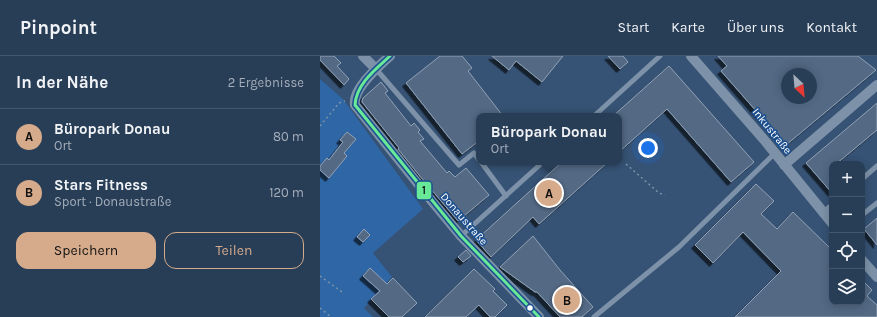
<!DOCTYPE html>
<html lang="de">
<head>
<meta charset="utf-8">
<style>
  :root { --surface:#283e57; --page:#30455d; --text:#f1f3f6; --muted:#a5aeba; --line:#44576d; --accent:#d6ab8b }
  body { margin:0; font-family:Karla,sans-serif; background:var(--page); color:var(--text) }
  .controls { position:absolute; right:12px; bottom:12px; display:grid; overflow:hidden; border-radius:8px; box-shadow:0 2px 10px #0003 }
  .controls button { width:36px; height:36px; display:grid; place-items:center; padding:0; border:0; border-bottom:1px solid var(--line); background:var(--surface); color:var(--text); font:20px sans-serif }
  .compass { position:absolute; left:461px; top:12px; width:36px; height:36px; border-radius:50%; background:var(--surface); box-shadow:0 2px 10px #0003; rotate:154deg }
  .you { position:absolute; left:328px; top:92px; width:14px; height:14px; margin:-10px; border:3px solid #fff; border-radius:50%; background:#1a73e8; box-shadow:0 0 0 6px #1a73e833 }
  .badge { display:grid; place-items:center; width:26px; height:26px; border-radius:50%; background:var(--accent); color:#111; font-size:13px; font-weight:700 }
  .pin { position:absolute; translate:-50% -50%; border:2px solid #fff; box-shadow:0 1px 4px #0006 }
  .popup { position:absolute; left:156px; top:57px; width:146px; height:52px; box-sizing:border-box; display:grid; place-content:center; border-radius:8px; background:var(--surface); filter:drop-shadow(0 1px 3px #0005); font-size:13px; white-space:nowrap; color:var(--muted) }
  .popup b { font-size:15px; color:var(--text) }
  .popup::after { content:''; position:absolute; left:50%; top:100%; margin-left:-8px; border:8px solid transparent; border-top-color:var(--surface) }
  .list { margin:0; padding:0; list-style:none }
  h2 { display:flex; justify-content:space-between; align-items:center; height:52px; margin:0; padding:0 16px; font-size:17px }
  h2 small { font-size:13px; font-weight:400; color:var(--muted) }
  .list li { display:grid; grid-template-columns:26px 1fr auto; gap:12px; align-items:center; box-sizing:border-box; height:56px; padding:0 16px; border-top:1px solid var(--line) }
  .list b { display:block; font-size:15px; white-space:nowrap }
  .list p { margin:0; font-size:13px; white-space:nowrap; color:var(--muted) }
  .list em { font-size:13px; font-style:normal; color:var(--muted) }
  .actions { display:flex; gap:8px; padding:12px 16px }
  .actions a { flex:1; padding:9px 0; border:1px solid var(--accent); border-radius:12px; text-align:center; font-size:14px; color:var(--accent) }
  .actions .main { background:var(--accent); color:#111 }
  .icon { flex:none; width:22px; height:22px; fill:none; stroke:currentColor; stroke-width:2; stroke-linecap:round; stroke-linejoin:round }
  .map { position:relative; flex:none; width:557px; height:261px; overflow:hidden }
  header { display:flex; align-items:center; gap:24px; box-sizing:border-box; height:56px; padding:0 20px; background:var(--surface); border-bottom:1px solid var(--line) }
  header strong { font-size:19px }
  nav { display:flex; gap:22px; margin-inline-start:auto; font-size:14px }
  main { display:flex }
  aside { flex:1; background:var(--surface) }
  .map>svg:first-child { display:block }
  .green { fill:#2f66a5 }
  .building { fill:#526984; stroke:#92a2b6; fill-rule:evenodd; filter:url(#shadow) }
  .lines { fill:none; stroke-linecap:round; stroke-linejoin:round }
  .path { stroke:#7d92a8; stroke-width:1.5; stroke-dasharray:2 3; stroke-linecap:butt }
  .lane { stroke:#7d92a8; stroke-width:5 }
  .street { stroke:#7d92a8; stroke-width:10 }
  .bus-1-casing { stroke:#1b4f8f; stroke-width:6 }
  .bus-1 { stroke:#67e997; stroke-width:3 }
  .bus-dot { fill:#fff; stroke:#1b4f8f; stroke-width:1.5 }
  .labels { text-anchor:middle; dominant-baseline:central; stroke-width:3; stroke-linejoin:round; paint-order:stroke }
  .street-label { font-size:11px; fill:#fff; stroke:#1b4f8f }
  .line-badge { stroke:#1b4f8f; stroke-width:1.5 }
  .pale-badge-label { font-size:11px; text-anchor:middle; font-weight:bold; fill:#111 }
</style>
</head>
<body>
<header>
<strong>Pinpoint</strong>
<nav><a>Start</a><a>Karte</a><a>Über uns</a><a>Kontakt</a></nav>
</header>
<main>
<aside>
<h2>In der Nähe<small>2 Ergebnisse</small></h2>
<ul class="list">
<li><span class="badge">A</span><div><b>Büropark Donau</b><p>Ort</p></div><em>80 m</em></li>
<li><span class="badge">B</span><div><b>Stars Fitness</b><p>Sport · Donaustraße</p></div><em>120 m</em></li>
</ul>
<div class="actions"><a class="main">Speichern</a><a>Teilen</a></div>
</aside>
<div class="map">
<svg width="557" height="261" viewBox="0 0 557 261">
  <defs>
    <filter id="shadow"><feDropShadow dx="-3.5" dy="3.5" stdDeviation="0" flood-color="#0009"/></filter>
  </defs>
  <rect width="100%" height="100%" fill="#365274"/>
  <!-- green -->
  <path class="green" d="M 0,23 L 23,43 L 103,153 L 53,197 L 72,221 L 44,252 L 53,261 L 0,261 Z"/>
  <!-- building -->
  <path class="building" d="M 0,0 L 14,0 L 21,7 L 17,10 L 29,23 L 24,29 L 0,4 Z
    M 120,0 L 142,0 L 152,12 L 148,15 L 183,60 L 159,60 L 159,85 L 142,98 L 86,27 Z
    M 172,0 L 243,0 L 222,26 L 196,5 L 189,14 Z
    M 288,0 L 303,0 L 308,6 L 300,13 Z
    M 398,0 L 538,0 L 556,14 L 466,89 L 401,15 L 407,10 ZM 467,18 L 491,18 L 491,42 L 467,42 Z
    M 349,10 L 434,106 L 411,126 L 347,53 L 299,96 L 299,60 L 293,60 Z
    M 61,26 L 68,35 L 65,37 L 91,70 L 94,67 L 100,74 L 98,76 L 104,83 L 100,85 L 127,117 L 129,115 L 135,121 L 146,112 L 169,139 L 138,165 L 99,119 L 78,93 L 79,92 L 42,46 L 43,42 Z
    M 557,47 L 557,74 L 516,108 L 512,108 L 512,137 L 486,107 Z
    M 27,76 L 36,83 L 24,97 L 27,100 L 9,122 L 0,114 L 0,110 L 7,102 L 9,104 L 23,86 L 20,84 Z
    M 242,106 L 288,106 L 219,168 L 213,161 L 171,201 L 156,184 Z
    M 436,128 L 454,145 L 441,158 L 457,173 L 473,156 L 512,194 L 512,246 L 542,246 L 542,224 L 552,234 L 547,240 L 557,249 L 557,261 L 415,261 L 461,215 L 423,176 L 393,207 L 375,189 Z
    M 557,162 L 557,189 L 544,173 Z
    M 44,173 L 50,179 L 43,186 L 37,181 Z
    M 213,180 L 240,214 L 273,251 L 262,261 L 240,261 L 217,236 L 215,236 L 180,211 Z
    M 146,194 L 151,200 L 143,206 L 138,201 Z
    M 50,212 L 67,228 L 73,222 L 97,247 L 82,261 L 69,261 L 51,243 L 60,235 L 43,220 Z
    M 154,213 L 175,233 L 173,235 L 187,249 L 175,261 L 170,261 L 159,249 L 146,261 L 105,261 Z"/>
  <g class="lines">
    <!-- path -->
    <path class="path" d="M 0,70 L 19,47 L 25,45
      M 306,108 L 339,137 L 345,139
      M 0,220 L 22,236
      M 0,252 L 11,261"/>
    <!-- lane -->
    <path class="lane" d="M 56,13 L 139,109 L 154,97 L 159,104
      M 274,60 L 340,0
      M 161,106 L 186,140
      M 542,123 L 557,110
      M 503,156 L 512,149
      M 542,159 L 557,147
      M 141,180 L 223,106
      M 274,261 L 359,191 L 455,97"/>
    <!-- street -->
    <path class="street" d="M 43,0 L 56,13
      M 70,0 C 59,10 32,33 35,49 L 111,144 L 141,180 L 219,261
      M 371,0 L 446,86 L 512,167
      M 464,109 L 557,29
      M 542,204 L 557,221"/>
    <!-- bus-1 casing -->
    <g class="bus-1-casing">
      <path id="bus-1" d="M 70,0 C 56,13 36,28 35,49 L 141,180 L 219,261"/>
    </g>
    <!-- bus-1 -->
    <use href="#bus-1" class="bus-1"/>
  </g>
  <!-- markers -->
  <circle class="bus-dot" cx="210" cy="252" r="3.5"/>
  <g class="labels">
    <!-- street labels -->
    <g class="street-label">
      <text transform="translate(452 75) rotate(51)">Inkustraße</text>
      <text transform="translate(144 163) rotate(49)">Donaustraße</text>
    </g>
  </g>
  <rect class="line-badge" x="96" y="125" width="16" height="19" rx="4" fill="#67e997"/>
  <g class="pale-badge-label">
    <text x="104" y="138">1</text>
  </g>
</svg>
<div class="controls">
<button>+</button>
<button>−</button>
<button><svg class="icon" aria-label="locate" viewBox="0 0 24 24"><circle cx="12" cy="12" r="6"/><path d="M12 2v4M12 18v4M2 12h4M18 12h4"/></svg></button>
<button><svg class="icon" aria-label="layers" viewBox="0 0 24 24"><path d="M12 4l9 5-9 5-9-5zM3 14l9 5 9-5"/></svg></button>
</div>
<svg class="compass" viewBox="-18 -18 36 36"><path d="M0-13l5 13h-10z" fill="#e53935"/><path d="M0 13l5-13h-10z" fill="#a5aeba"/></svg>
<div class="you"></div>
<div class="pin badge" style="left:229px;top:137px">A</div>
<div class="popup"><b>Büropark Donau</b>Ort</div>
<div class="pin badge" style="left:247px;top:244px">B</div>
</div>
</main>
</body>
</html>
